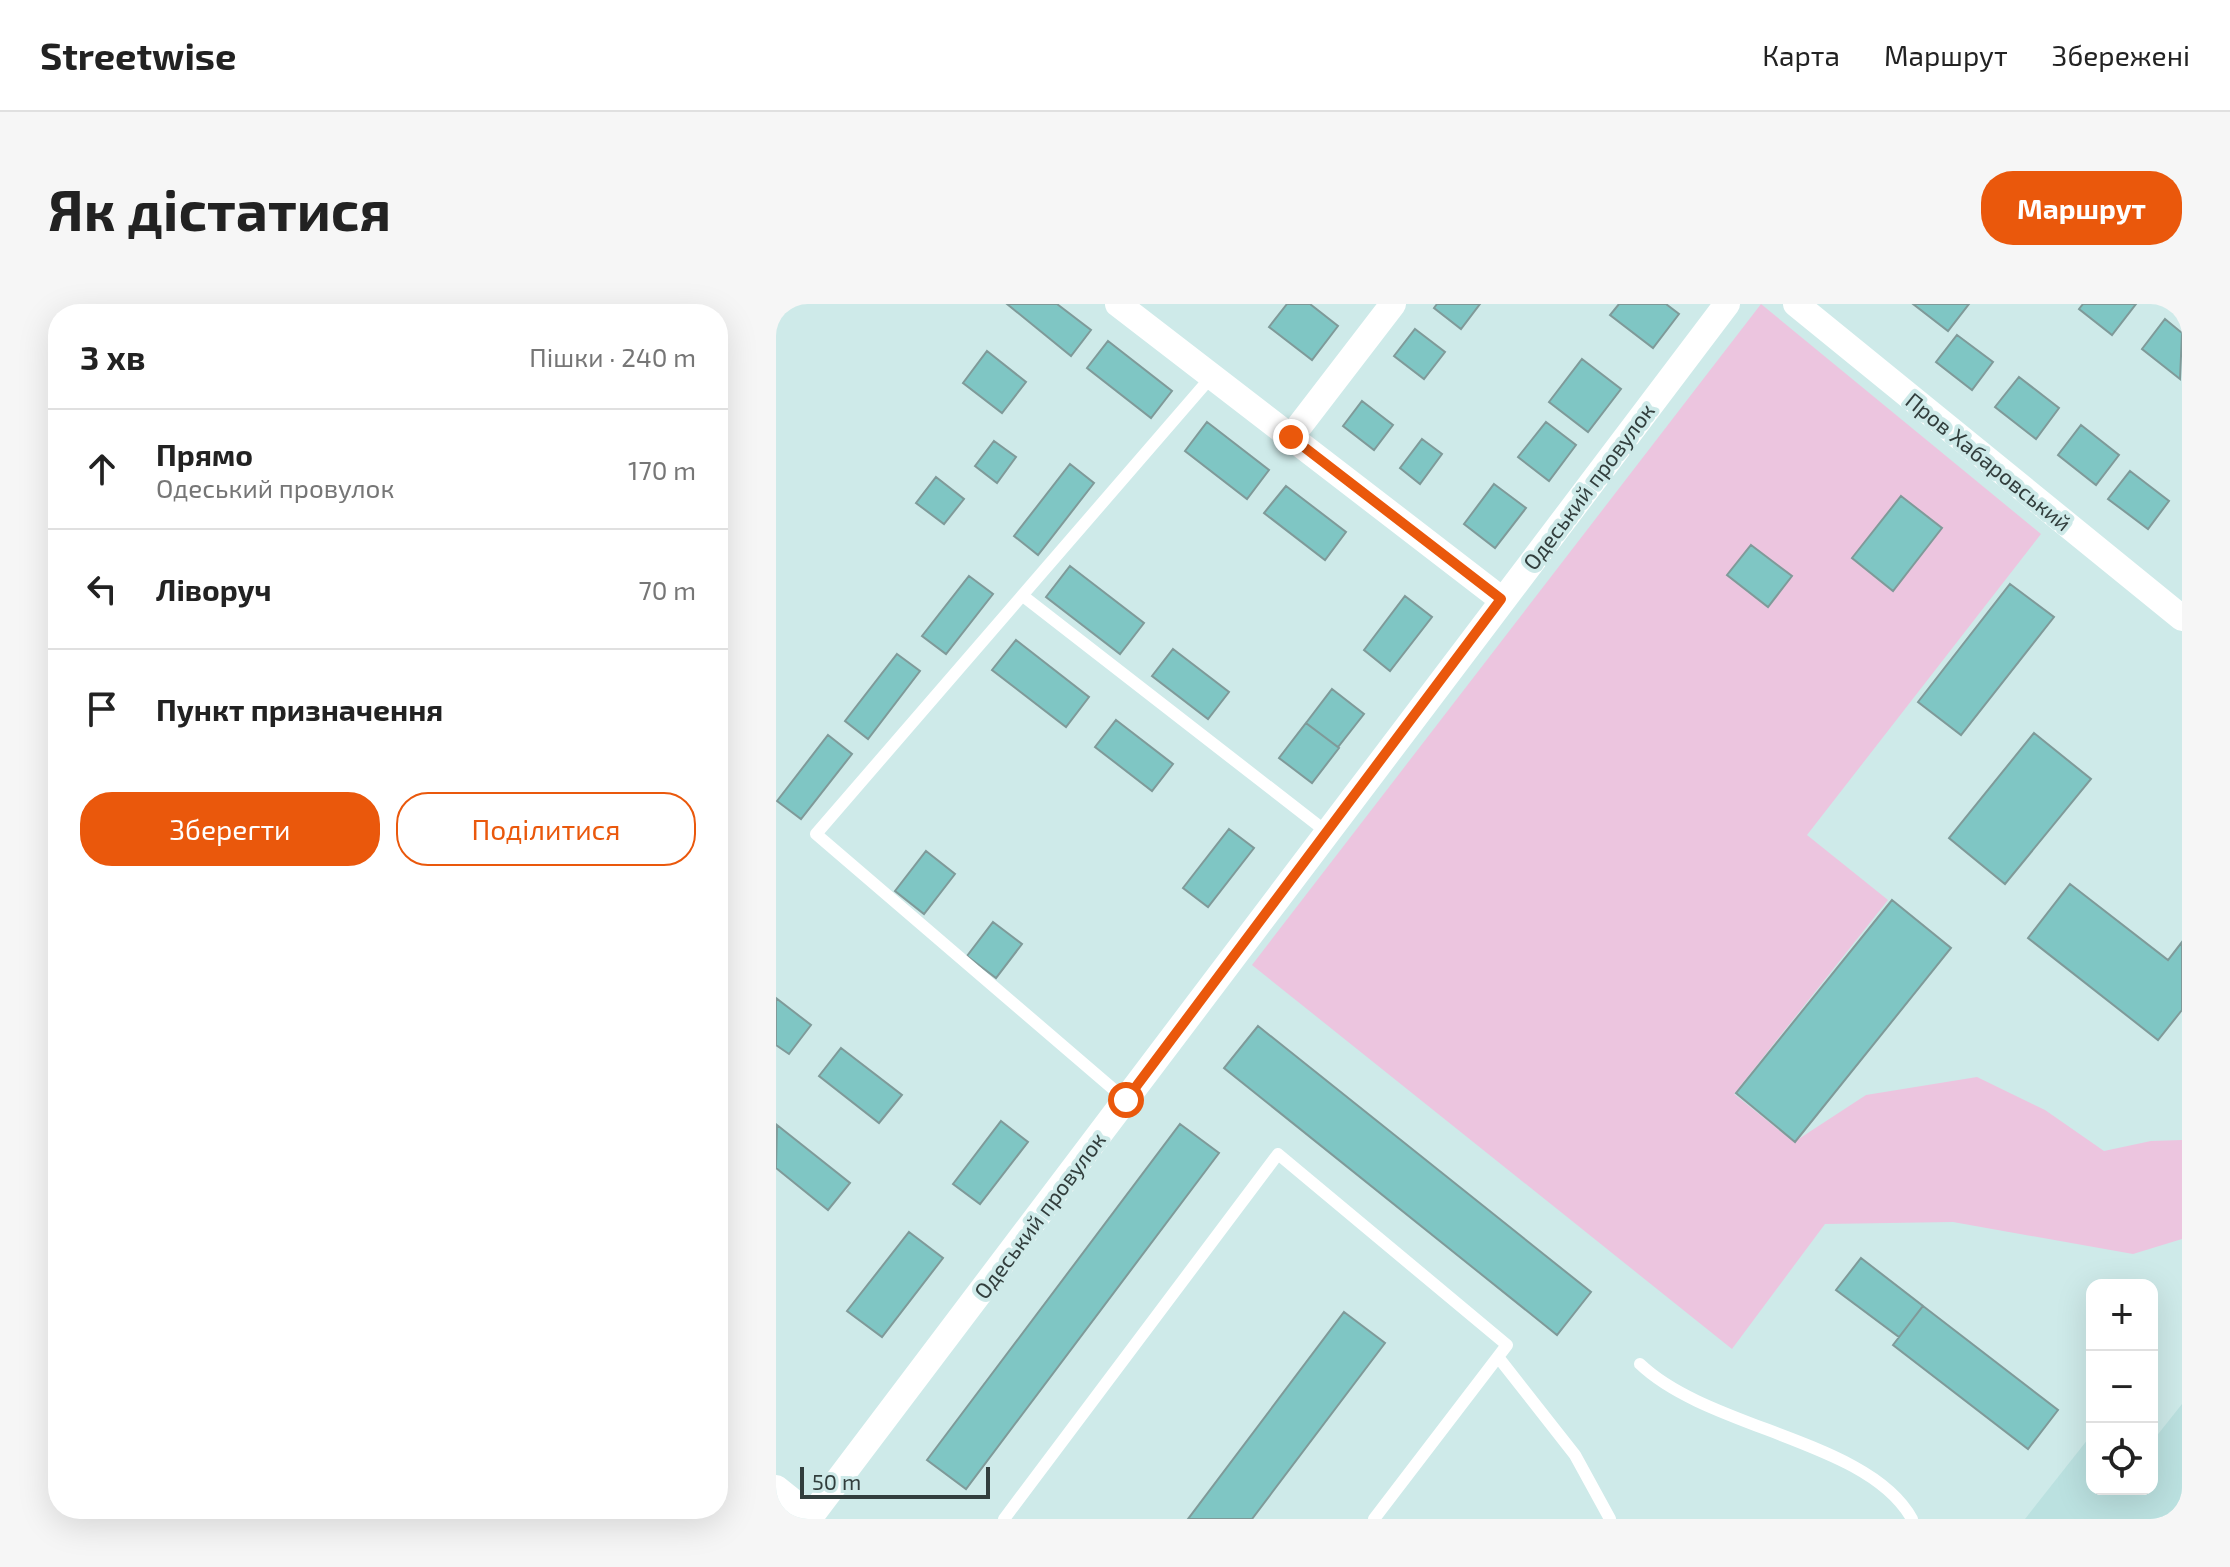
<!DOCTYPE html>
<html lang="uk">
<head>
<meta charset="utf-8">
<style>
  :root { --surface:#fff; --page:#f6f6f6; --text:#222; --muted:#767676; --line:#e0e0e0; --accent:#ea580c }
  body { margin:0; font-family:"Exo 2",sans-serif; background:var(--page); color:var(--text) }
  .controls { position:absolute; right:24px; bottom:24px; display:grid; overflow:hidden; border-radius:16px; box-shadow:0 8px 32px #0002 }
  .controls button { width:72px; height:72px; display:grid; place-items:center; padding:0; border:0; border-bottom:2px solid var(--line); background:var(--surface); color:var(--text); font:40px sans-serif }
  .scale { position:absolute; left:24px; bottom:20px; width:190px; box-sizing:border-box; padding-left:8px; border:4px solid #323e3d; border-top:0; font-size:22px; line-height:28px; white-space:nowrap; color:#323e3d; -webkit-text-stroke:6px #ceeae9; paint-order:stroke }
  .stop { position:absolute; width:24px; height:24px; margin:-18px; border:6px solid #ea580c; border-radius:50%; background:#fff }
  .stop.end { background:#ea580c; border-color:#fff; box-shadow:0 2px 8px #0008 }
  .list { margin:0; padding:0; list-style:none }
  h2 { display:flex; justify-content:space-between; align-items:center; height:104px; margin:0; padding:0 32px; font-size:34px }
  h2 small { font-size:26px; font-weight:400; color:var(--muted) }
  .list li { display:grid; grid-template-columns:52px 1fr auto; gap:24px; align-items:center; box-sizing:border-box; height:120px; padding:0 32px; border-top:2px solid var(--line) }
  .list b { display:block; font-size:30px; white-space:nowrap }
  .list p { margin:0; font-size:26px; white-space:nowrap; color:var(--muted) }
  .list em { font-size:26px; font-style:normal; color:var(--muted) }
  .actions { display:flex; gap:16px; padding:24px 32px }
  .actions a { flex:1; padding:18px 0; border:2px solid var(--accent); border-radius:32px; text-align:center; font-size:28px; color:var(--accent) }
  .actions .main { background:var(--accent); color:#fff }
  .icon { flex:none; width:44px; height:44px; fill:none; stroke:currentColor; stroke-width:2; stroke-linecap:round; stroke-linejoin:round }
  .map { position:relative; flex:none; width:1406px; height:1215px; overflow:hidden; border-radius:32px }
  header { display:flex; align-items:center; gap:48px; box-sizing:border-box; height:112px; padding:0 40px; background:var(--surface); border-bottom:2px solid var(--line) }
  header strong { font-size:38px }
  nav { display:flex; gap:44px; margin-inline-start:auto; font-size:28px }
  .intro { display:flex; align-items:center; justify-content:space-between; box-sizing:border-box; height:192px; padding:0 48px }
  h1 { margin:0; font-size:56px }
  .button { padding:20px 36px; border-radius:32px; background:var(--accent); color:#fff; font-size:28px; font-weight:700 }
  main { display:flex; gap:48px; padding:0 48px }
  aside { flex:1; background:var(--surface); border-radius:32px; box-shadow:0 8px 32px #0002 }
  .map>svg:first-child { display:block }
  .built { fill:#bbe1e0 }
  .green { fill:#ecc5df }
  .building { fill:#7fc6c4; stroke:#7f9a99; stroke-width:2 }
  .lines { fill:none; stroke-linecap:round; stroke-linejoin:round }
  .service { stroke:#fff; stroke-width:12 }
  .minor { stroke:#fff; stroke-width:26 }
  .route { stroke:#ea580c; stroke-width:10 }
  .labels { text-anchor:middle; dominant-baseline:central; stroke-width:8; stroke-linejoin:round; paint-order:stroke }
  .street-label { font-size:22px; fill:#323e3d; stroke:#ceeae9 }
</style>
</head>
<body>
<header>
<strong>Streetwise</strong>
<nav><a>Карта</a><a>Маршрут</a><a>Збережені</a></nav>
</header>
<div class="intro"><h1>Як дістатися</h1><a class="button">Маршрут</a></div>
<main>
<aside>
<h2>3 хв<small>Пішки · 240 m</small></h2>
<ul class="list">
<li><svg class="icon" aria-label="ahead" viewBox="0 0 24 24"><path d="M12 20V5M6 11l6-6 6 6"/></svg><div><b>Прямо</b><p>Одеський провулок</p></div><em>170 m</em></li>
<li><svg class="icon" aria-label="left" viewBox="0 0 24 24"><path d="M17 20v-9H6M10 6l-5 5 5 5"/></svg><div><b>Ліворуч</b></div><em>70 m</em></li>
<li><svg class="icon" aria-label="arrive" viewBox="0 0 24 24"><path d="M6 21V4h12l-3 4 3 4H6"/></svg><div><b>Пункт призначення</b></div></li>
</ul>
<div class="actions"><a class="main">Зберегти</a><a>Поділитися</a></div>
</aside>
<div class="map">
<svg width="1406" height="1215" viewBox="0 0 1406 1215">
  <rect width="100%" height="100%" fill="#ceeae9"/>
  <!-- built -->
  <path class="built" d="M 1406,1100 L 1406,1205 L 1398,1215 L 1249,1215 L 1316,1130 L 1316,1185 L 1376,1185 L 1376,1133 L 1379,1134 Z"/>
  <!-- green -->
  <path class="green" d="M 985,0 L 1265,230 L 1031,531 L 1112,596 L 958,790 L 1018,838 L 1090,791 L 1201,773 L 1269,806 L 1328,847 L 1375,837 L 1406,836 L 1406,935 L 1357,950 L 1177,918 L 1049,920 L 956,1045 L 476,661 Z"/>
  <!-- building -->
  <path class="building" d="M 231,0 L 281,0 L 315,26 L 295,52 Z
    M 511,0 L 534,0 L 562,22 L 536,56 L 493,23 Z
    M 661,0 L 704,0 L 685,25 L 658,4 Z
    M 843,0 L 890,0 L 903,10 L 877,44 L 834,11 Z
    M 1137,0 L 1193,0 L 1172,27 Z
    M 1307,0 L 1360,0 L 1336,31 L 1303,5 Z
    M 1389,15 L 1406,29 L 1404,75 L 1366,45 Z
    M 639,25 L 669,48 L 648,75 L 618,52 Z
    M 1181,31 L 1217,58 L 1196,86 L 1160,58 Z
    M 332,37 L 396,87 L 375,114 L 311,64 Z
    M 211,47 L 250,78 L 226,109 L 187,79 Z
    M 806,55 L 845,85 L 812,128 L 773,98 Z
    M 1243,73 L 1283,104 L 1260,135 L 1219,103 Z
    M 586,97 L 617,121 L 598,146 L 567,122 Z
    M 431,118 L 493,166 L 471,195 L 409,147 Z
    M 770,118 L 800,141 L 773,177 L 742,153 Z
    M 1305,121 L 1343,151 L 1320,181 L 1282,151 Z
    M 646,135 L 666,150 L 644,180 L 624,164 Z
    M 218,137 L 240,153 L 221,179 L 199,162 Z
    M 294,160 L 318,179 L 262,251 L 238,232 Z
    M 1354,167 L 1393,197 L 1372,225 L 1332,195 Z
    M 160,173 L 188,195 L 168,220 L 140,199 Z
    M 718,180 L 750,204 L 719,244 L 688,220 Z
    M 510,182 L 570,228 L 549,256 L 488,209 Z
    M 1125,192 L 1166,224 L 1117,287 L 1076,254 Z
    M 975,241 L 1016,272 L 992,303 L 951,271 Z
    M 294,262 L 368,319 L 344,350 L 270,293 Z
    M 193,272 L 217,290 L 170,350 L 146,332 Z
    M 1234,280 L 1278,313 L 1185,431 L 1142,398 Z
    M 629,292 L 656,313 L 614,367 L 588,346 Z
    M 240,336 L 313,393 L 290,423 L 216,366 Z
    M 397,345 L 453,388 L 432,415 L 376,372 Z
    M 121,350 L 144,367 L 92,435 L 69,417 Z
    M 556,385 L 588,410 L 562,443 L 530,419 Z
    M 340,416 L 397,460 L 376,487 L 319,443 Z
    M 530,419 L 563,444 L 536,479 L 503,454 Z
    M 1258,429 L 1315,475 L 1229,580 L 1173,534 Z
    M 52,431 L 76,450 L 25,515 L 1,497 Z
    M 453,525 L 478,544 L 432,603 L 407,584 Z
    M 150,547 L 179,570 L 148,610 L 119,587 Z
    M 1294,580 L 1392,656 L 1406,638 L 1406,706 L 1382,736 L 1252,634 Z
    M 1116,596 L 1175,644 L 1019,838 L 960,789 Z
    M 217,618 L 246,640 L 220,674 L 191,652 Z
    M 0,694 L 35,721 L 13,750 L 0,741 Z
    M 482,722 L 815,988 L 781,1031 L 448,764 Z
    M 65,744 L 126,791 L 103,819 L 43,772 Z
    M 225,817 L 252,838 L 204,900 L 177,880 Z
    M 404,820 L 443,849 L 190,1185 L 151,1156 Z
    M 1,821 L 74,879 L 52,906 L 0,864 Z
    M 133,928 L 167,954 L 106,1033 L 71,1007 Z
    M 1085,954 L 1147,1002 L 1123,1033 L 1060,986 Z
    M 1147,1002 L 1282,1106 L 1252,1145 L 1117,1041 Z
    M 568,1008 L 609,1039 L 476,1215 L 412,1215 Z"/>
  <g class="lines">
    <!-- service -->
    <path class="service" d="M 247,292 L 552,529
      M 350,796 L 40,530 L 436,72
      M 722,1053 L 799,1151 L 834,1215
      M 864,1060 C 933,1126 1093,1136 1136,1215
      M 228,1215 L 502,850 L 731,1041 L 598,1215"/>
    <!-- minor -->
    <path class="minor" d="M 342,0 L 725,295
      M 1020,0 L 1406,314
      M 515,133 L 617,0
      M 0,1184 L 35,1212 L 951,0"/>
  </g>
  <g class="lines">
    <!-- route -->
    <path class="route" d="M 350,796 L 725,295 L 515,133"/>
  </g>
  <g class="labels">
    <!-- street labels -->
    <g class="street-label">
      <text transform="translate(1213 157) rotate(39)">Пров Хабаровський</text>
      <text transform="translate(812 182) rotate(-53)">Одеський провулок</text>
      <text transform="translate(263 911) rotate(-53)">Одеський провулок</text>
    </g>
  </g>
</svg>
<div class="controls">
<button>+</button>
<button>−</button>
<button><svg class="icon" aria-label="locate" viewBox="0 0 24 24"><circle cx="12" cy="12" r="6"/><path d="M12 2v4M12 18v4M2 12h4M18 12h4"/></svg></button>
</div>
<div class="scale">50 m</div>
<div class="stop" style="left:350px;top:796px"></div>
<div class="stop end" style="left:515px;top:133px"></div>
</div>
</main>
</body>
</html>
